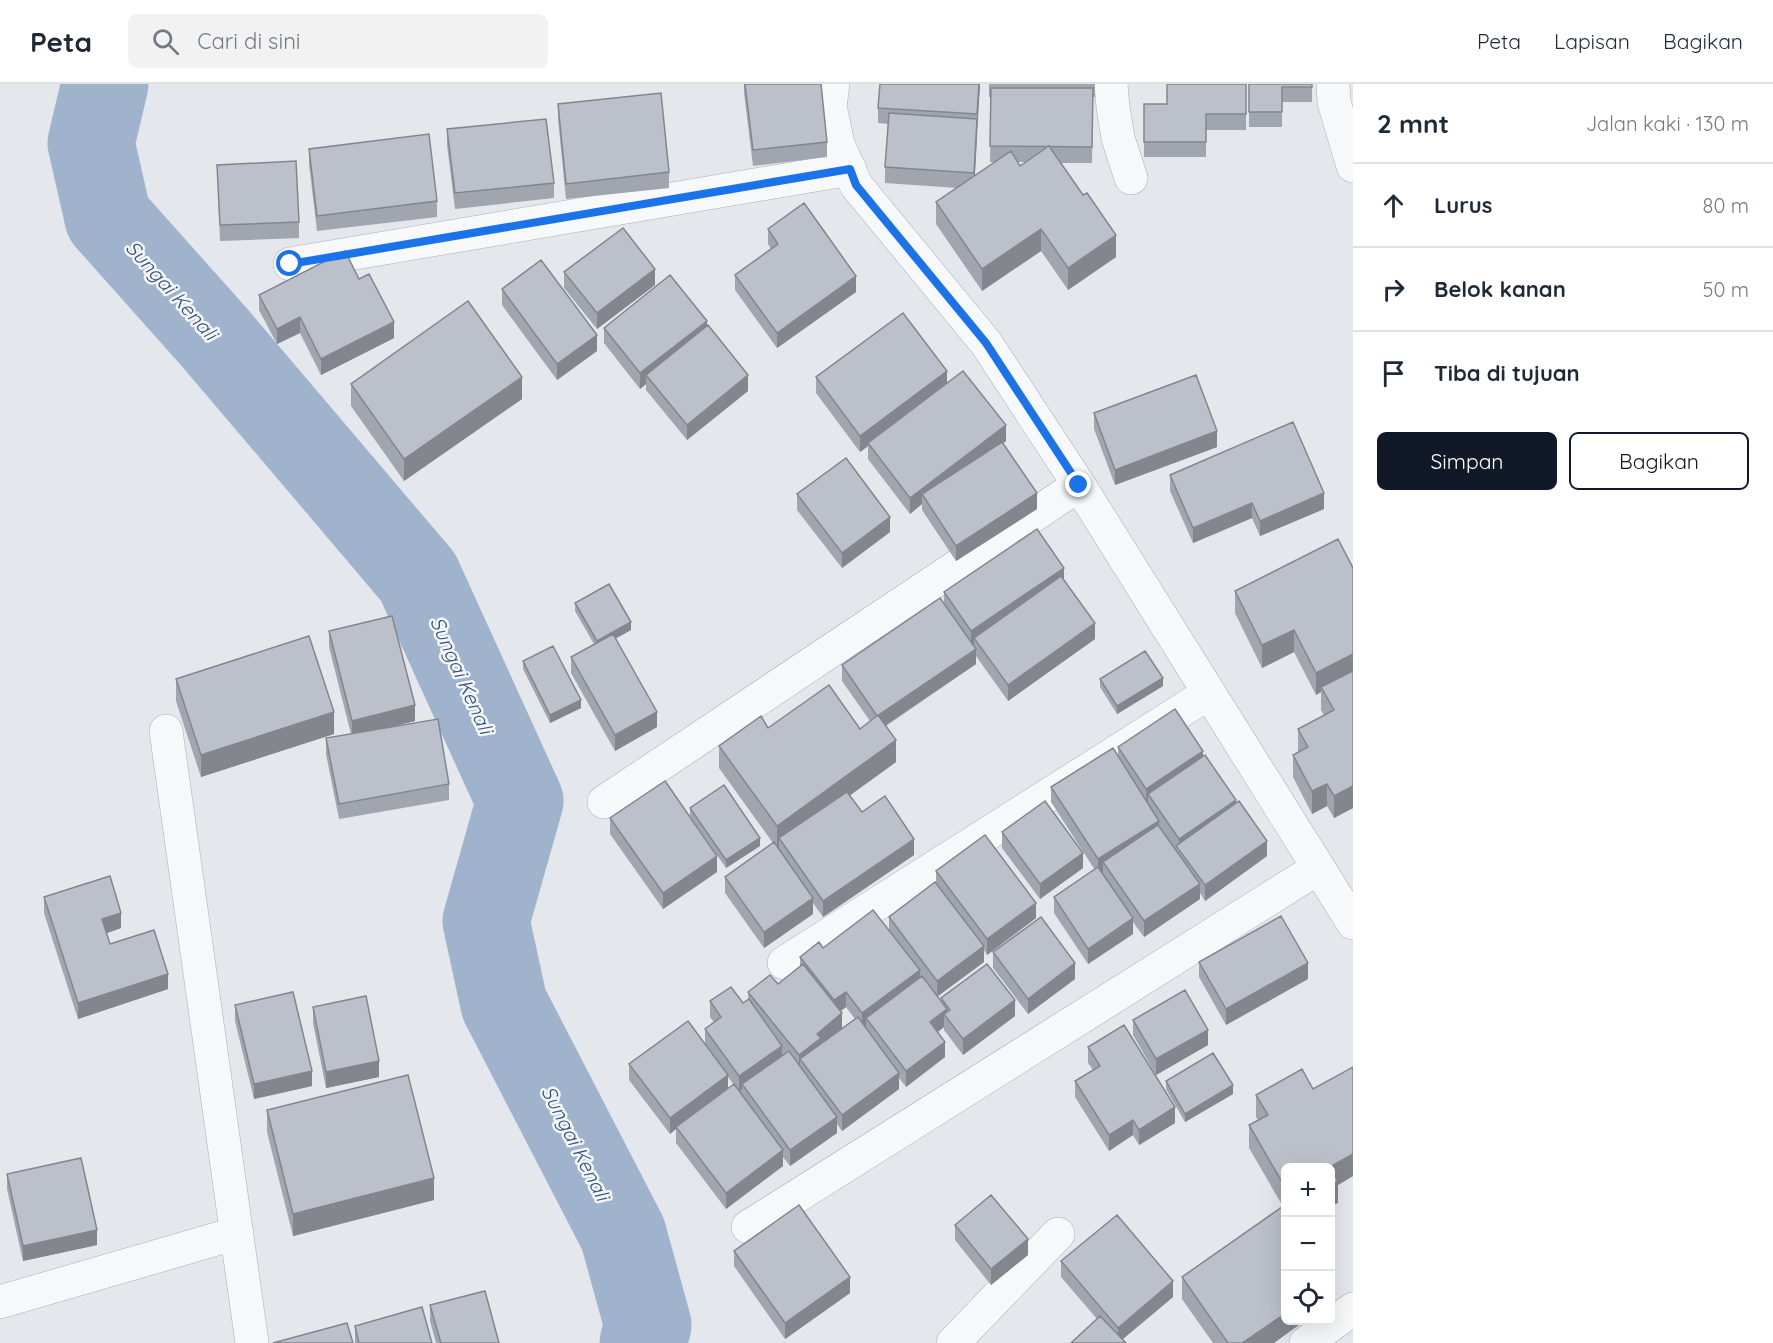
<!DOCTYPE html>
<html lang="id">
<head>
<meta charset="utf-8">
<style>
  :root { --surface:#fff; --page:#f2f2f3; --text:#1f2937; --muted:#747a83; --line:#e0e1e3; --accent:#111827 }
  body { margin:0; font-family:Quicksand,sans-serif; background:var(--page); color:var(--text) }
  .controls { position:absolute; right:18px; bottom:18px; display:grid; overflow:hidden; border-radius:9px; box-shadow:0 6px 24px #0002 }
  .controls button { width:54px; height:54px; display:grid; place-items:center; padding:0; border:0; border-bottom:2px solid var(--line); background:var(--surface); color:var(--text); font:30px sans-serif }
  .stop { position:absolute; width:18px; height:18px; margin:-14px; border:4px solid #1a73e8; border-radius:50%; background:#fff }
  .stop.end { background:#1a73e8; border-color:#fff; box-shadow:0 2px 6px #0008 }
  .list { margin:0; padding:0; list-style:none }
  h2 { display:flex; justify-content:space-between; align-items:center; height:78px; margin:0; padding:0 24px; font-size:26px }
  h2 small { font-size:20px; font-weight:400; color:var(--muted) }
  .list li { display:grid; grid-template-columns:39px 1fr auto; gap:18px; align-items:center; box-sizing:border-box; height:84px; padding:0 24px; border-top:2px solid var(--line) }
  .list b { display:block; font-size:22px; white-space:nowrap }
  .list em { font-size:20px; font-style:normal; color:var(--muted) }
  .actions { display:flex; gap:12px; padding:18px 24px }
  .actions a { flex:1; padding:14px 0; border:2px solid var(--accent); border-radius:9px; text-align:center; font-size:21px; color:var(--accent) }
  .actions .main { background:var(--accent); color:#fff }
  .icon { flex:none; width:33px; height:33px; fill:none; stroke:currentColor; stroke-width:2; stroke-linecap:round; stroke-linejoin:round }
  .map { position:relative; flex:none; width:1353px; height:1259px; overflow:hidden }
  header { display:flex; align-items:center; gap:36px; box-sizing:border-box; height:84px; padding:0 30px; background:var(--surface); border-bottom:2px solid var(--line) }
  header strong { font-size:28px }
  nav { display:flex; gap:33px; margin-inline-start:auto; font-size:21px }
  .search { width:420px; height:54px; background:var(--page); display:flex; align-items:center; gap:15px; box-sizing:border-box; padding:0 21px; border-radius:9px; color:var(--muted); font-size:22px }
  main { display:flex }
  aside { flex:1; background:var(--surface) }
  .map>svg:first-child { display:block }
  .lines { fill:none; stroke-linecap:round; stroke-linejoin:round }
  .river { stroke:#9fb4cc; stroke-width:87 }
  .minor-casing { stroke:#a9aeb7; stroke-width:34 }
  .minor { stroke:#f7f8fa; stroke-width:33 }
  .wall { fill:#a1a5ae; fill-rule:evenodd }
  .shaded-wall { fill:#83868d }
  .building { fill:#bbc0ca; stroke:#83868d; stroke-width:1.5 }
  .route { stroke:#1a73e8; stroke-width:8 }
  .labels { text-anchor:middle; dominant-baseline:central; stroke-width:5; stroke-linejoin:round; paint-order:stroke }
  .water-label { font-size:20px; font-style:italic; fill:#34527a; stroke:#f4f6f9 }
</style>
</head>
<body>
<header>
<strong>Peta</strong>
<div class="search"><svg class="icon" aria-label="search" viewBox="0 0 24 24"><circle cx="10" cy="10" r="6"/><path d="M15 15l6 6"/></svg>Cari di sini</div>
<nav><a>Peta</a><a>Lapisan</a><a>Bagikan</a></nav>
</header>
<main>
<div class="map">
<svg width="1353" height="1259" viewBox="0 0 1353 1259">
  <rect width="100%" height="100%" fill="#e4e7ec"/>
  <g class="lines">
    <!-- river -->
    <path class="river" d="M 105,0 L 91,59 L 108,134 L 215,254 L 418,493 L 520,717 L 486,837 L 504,920 L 623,1150 L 648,1241 L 643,1259"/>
    <!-- minor casing -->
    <g class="minor-casing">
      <path id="minor" d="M 833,0 L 830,22 L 838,60 L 856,101 L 986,259 L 1079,401 L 1353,839
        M 1111,0 L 1113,23 L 1118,54 L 1131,94
        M 1333,0 L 1334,18 L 1353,82
        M 290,180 L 850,85
        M 166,647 L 252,1259
        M 604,718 L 1079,401
        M 784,879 L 1209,609
        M 748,1143 L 1318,784
        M 0,1218 L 237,1149
        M 953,1259 L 1058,1150
        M 1306,1259 L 1353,1225"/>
    </g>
    <!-- minor -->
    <use href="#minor" class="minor"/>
  </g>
  <!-- wall -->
  <path class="wall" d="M 744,0 L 821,0 L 827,58 L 827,73 L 753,82 L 744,9 Z
    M 980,0 L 975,91 L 994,78 L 990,78 L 991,13 L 989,13 L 989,0 L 1095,0 L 1095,13 L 1093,13 L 1092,79 L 1060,79 L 1116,173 L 1068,206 L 1041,167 L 982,207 L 936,140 L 936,118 L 957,104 L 885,99 L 885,83 L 888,40 L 878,39 L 878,24 ZM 1018,78 L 1025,78 L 1020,82 Z
    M 1246,0 L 1246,46 L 1206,46 L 1206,73 L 1144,73 L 1144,20 L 1167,20 Z
    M 1249,0 L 1312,0 L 1312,18 L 1282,18 L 1282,43 L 1249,43 Z
    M 558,20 L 669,88 L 669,104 L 566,115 L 558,35 Z
    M 447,45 L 554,99 L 554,114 L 455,125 L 447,61 Z
    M 309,65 L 437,117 L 437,133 L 317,147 L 309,80 Z
    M 217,81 L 299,138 L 299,154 L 220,157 Z
    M 768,145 L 856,208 L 777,264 L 735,206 L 735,191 L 771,165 L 768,160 Z
    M 564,188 L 655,201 L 597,245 L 564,204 Z
    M 359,195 L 394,254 L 321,291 L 300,249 L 277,260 L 259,226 L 259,211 Z
    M 502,205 L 597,267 L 557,296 L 502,221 Z
    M 707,242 L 748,307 L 687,356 L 646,306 L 646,300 L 640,305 L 604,259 L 604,244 Z
    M 816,293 L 947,300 L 1006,357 L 1003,359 L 1037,425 L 956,477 L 922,426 L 922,420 L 910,430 L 868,375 L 868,362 L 860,368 L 816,309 Z
    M 351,300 L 522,315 L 404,397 L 351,322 Z
    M 1094,329 L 1217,363 L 1115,401 L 1094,345 Z
    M 1170,391 L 1324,425 L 1260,452 L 1252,434 L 1193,459 L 1170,407 Z
    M 797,410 L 890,448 L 842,484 L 797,426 Z
    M 1353,484 L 1353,724 L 1334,734 L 1327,722 L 1312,730 L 1293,693 L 1293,671 L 1298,668 L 1298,645 L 1324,631 L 1321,626 L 1321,608 L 1316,611 L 1294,568 L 1262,584 L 1235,529 L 1235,507 Z
    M 1064,497 L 1095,555 L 1008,617 L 976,572 L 976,580 L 886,642 L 896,678 L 850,711 L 862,728 L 914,771 L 823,833 L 813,819 L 813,830 L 764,864 L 725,809 L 725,793 L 773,759 L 719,684 L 719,662 L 768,644 L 860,645 L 870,637 L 842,597 L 842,581 L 944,520 L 944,508 Z
    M 575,519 L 631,546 L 616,554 L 657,643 L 615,667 L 571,589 L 571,573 L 594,560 L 575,527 Z
    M 329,547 L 415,637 L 389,643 L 449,700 L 449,716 L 339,735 L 326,670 L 326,654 L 351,650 L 329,563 Z
    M 523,577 L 581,624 L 550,639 L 523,585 Z
    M 176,595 L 334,650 L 201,693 L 176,617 Z
    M 1100,595 L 1163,602 L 1117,630 L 1100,603 Z
    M 1118,663 L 1203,672 L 1236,719 L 1267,772 L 1205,817 L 1200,809 L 1200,815 L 1144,853 L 1133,838 L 1133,850 L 1088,880 L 1054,829 L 1054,813 L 1095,786 L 1051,718 L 1051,703 L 1118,672 Z
    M 690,724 L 760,762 L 726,784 L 690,732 Z
    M 610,734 L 717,788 L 663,825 L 610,750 Z
    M 1002,748 L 1083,784 L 1040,815 L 1002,764 Z
    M 936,787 L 1036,834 L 987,871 L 984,866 L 984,878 L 937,912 L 941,917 L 941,914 L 1015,932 L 963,971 L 944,946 L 944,943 L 938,948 L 945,973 L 906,1003 L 899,994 L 899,1005 L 842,1047 L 837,1040 L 837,1049 L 790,1082 L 783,1073 L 783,1082 L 726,1125 L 676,1059 L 676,1045 L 670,1050 L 629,996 L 629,980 L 705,960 L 705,945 L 714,938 L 710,933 L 710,917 L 743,919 L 748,915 L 748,908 L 778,900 L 800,883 L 800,873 L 823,864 L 889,846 L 889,833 L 936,799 ZM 846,923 L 855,935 L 842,944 L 840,927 ZM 728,993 L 734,1001 L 728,1005 Z
    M 44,813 L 121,844 L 106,849 L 110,860 L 168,905 L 78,935 L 44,829 Z
    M 993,868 L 1075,895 L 1028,930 L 993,884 Z
    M 1199,878 L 1308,895 L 1226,941 L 1199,893 Z
    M 235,921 L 312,1002 L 254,1015 L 235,937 Z
    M 313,923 L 379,993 L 326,1004 L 313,939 Z
    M 1133,936 L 1208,961 L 1156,991 L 1133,951 Z
    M 1088,963 L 1175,1039 L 1139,1061 L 1133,1051 L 1109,1067 L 1075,1013 L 1075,997 L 1093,986 L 1088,979 Z
    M 1353,983 L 1353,1092 L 1338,1101 L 1338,1119 L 1286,1083 L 1286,1236 L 1274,1259 L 1213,1259 L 1182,1215 L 1182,1193 L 1285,1126 L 1249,1064 L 1249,1041 L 1258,1036 L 1256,1033 L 1256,1011 L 1313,1005 Z
    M 1166,997 L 1233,1010 L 1185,1038 L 1166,1005 Z
    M 267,1026 L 434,1116 L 293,1152 L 267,1048 Z
    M 7,1090 L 97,1161 L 23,1177 L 7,1105 Z
    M 955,1141 L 1028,1171 L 991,1201 L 955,1156 Z
    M 734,1167 L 850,1209 L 785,1255 L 734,1182 Z
    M 1061,1177 L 1173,1213 L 1123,1255 L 1097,1235 L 1061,1193 Z
    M 430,1221 L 499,1259 L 436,1259 L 430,1237 Z
    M 355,1242 L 432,1259 L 355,1259 Z"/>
  <!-- shaded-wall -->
  <path class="shaded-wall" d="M 979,0 L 980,0 L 977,46 L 977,30 Z
    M 977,35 L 977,51 L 974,105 L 974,89 Z
    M 1041,145 L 1041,167 L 982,207 L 982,185 Z
    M 1116,151 L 1116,173 L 1068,206 L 1068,184 Z
    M 655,185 L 655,201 L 597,245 L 597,229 Z
    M 856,192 L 856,208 L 777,264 L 777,249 Z
    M 300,233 L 300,249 L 277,260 L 277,245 Z
    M 707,237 L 707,252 L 646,291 L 646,300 L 640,305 L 640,289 Z
    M 394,238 L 394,254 L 321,291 L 321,275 Z
    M 597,251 L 597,267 L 557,296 L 557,280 Z
    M 947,287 L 947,303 L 868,359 L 868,362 L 860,368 L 860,352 Z
    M 748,291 L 748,307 L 687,356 L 687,341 Z
    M 522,293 L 522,315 L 404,397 L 404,375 Z
    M 1006,341 L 1006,357 L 927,417 L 922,410 L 922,420 L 910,430 L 910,414 Z
    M 1217,347 L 1217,363 L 1115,401 L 1115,386 Z
    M 1037,409 L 1037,425 L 956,477 L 956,462 Z
    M 1324,409 L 1324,425 L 1260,452 L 1260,437 Z
    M 1252,419 L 1252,434 L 1193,459 L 1193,444 Z
    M 890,433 L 890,448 L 842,484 L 842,469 Z
    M 1064,484 L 1064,500 L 974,554 L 974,561 L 971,563 L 971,547 Z
    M 631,538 L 631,546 L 597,565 L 597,557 Z
    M 1095,539 L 1095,555 L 1008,617 L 1008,601 Z
    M 1294,546 L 1294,568 L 1262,584 L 1262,561 Z
    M 976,565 L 976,580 L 877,647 L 877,632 Z
    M 1353,570 L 1353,593 L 1321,603 L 1321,608 L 1316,611 L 1316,589 Z
    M 1163,594 L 1163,602 L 1117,630 L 1117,622 Z
    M 581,616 L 581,624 L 550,639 L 550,631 Z
    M 415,621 L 415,637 L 352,653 L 352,637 Z
    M 334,628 L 334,650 L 201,693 L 201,671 Z
    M 657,628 L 657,643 L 615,667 L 615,651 Z
    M 896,656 L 896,678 L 783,760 L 779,754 L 779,763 L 777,764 L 777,742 Z
    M 1203,667 L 1203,683 L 1148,710 L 1148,720 L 1146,721 L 1146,705 Z
    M 1327,700 L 1327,722 L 1312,730 L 1312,707 Z
    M 1353,702 L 1353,724 L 1334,734 L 1334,712 Z
    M 1236,716 L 1236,731 L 1179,767 L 1179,755 Z
    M 1159,737 L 1159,752 L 1103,778 L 1103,788 L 1098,791 L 1098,775 Z
    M 760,754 L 760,762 L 726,784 L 726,776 Z
    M 914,755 L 914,771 L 823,833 L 823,817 Z
    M 1267,757 L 1267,772 L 1205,817 L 1205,801 Z
    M 1083,769 L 1083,784 L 1040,815 L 1040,800 Z
    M 717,772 L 717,788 L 663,825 L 663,809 Z
    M 1200,800 L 1200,815 L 1144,853 L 1144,837 Z
    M 813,814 L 813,830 L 764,864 L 764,848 Z
    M 1036,819 L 1036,834 L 987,871 L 987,855 Z
    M 121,829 L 121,844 L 102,851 L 102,835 Z
    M 1133,834 L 1133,850 L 1088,880 L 1088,865 Z
    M 984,862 L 984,878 L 937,913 L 937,897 Z
    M 1075,879 L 1075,895 L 1028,930 L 1028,915 Z
    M 1308,879 L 1308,895 L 1226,941 L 1226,925 Z
    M 920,886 L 920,901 L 866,934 L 866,942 L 862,945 L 862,929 Z
    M 168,890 L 168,905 L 78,935 L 78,919 Z
    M 846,908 L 846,923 L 834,932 L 834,916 Z
    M 1015,916 L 1015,932 L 963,971 L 963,955 Z
    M 947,925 L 947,934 L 944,930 L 944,943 L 930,954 L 930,938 Z
    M 842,929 L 842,945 L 800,975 L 800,986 L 799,987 L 799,971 L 817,950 Z
    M 1208,946 L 1208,961 L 1156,991 L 1156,975 Z
    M 945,958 L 945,973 L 906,1003 L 906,987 Z
    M 782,962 L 782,978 L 742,1000 L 742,1006 L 739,1008 L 739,992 Z
    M 379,977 L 379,993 L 326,1004 L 326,988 Z
    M 312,987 L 312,1002 L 254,1015 L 254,1000 Z
    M 899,989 L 899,1005 L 842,1047 L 842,1031 Z
    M 728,991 L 728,1006 L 676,1043 L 676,1045 L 670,1050 L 670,1034 Z
    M 1233,1001 L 1233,1010 L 1185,1038 L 1185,1030 Z
    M 1175,1023 L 1175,1039 L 1139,1061 L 1139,1046 Z
    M 837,1033 L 837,1049 L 790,1082 L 790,1066 Z
    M 1133,1036 L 1133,1051 L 1109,1067 L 1109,1051 Z
    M 783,1066 L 783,1082 L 726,1125 L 726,1109 Z
    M 1353,1070 L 1353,1092 L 1338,1101 L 1338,1119 L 1330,1123 L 1330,1083 Z
    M 434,1094 L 434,1116 L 293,1152 L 293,1130 Z
    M 97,1146 L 97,1161 L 23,1177 L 23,1162 Z
    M 1028,1155 L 1028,1171 L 991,1201 L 991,1185 Z
    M 850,1193 L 850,1209 L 785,1255 L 785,1239 Z
    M 1334,1195 L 1334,1218 L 1330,1220 L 1330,1198 Z
    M 1173,1197 L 1173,1213 L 1118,1259 L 1118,1244 Z
    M 1286,1229 L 1286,1236 L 1306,1236 L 1274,1259 L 1242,1259 Z"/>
  <!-- building -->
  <path class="building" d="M 745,0 L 821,0 L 827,58 L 753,66 Z
    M 880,0 L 979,0 L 977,30 L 878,24 Z
    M 1167,0 L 1246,0 L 1246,30 L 1206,30 L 1206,58 L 1144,58 L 1144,20 L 1167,20 Z
    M 1249,0 L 1312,0 L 1312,3 L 1282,3 L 1282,28 L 1249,28 Z
    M 991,4 L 1093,4 L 1092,63 L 990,62 Z
    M 661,9 L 669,88 L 566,100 L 558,20 Z
    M 889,29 L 977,35 L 974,89 L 885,83 Z
    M 546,35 L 554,99 L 455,109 L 447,45 Z
    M 429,50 L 437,117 L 317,132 L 309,65 Z
    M 1049,62 L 1083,111 L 1087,109 L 1116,151 L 1068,184 L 1041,145 L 982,185 L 936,118 L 1011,67 L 1020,82 Z
    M 296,77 L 299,138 L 220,141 L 217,81 Z
    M 804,119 L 856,192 L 777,249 L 735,191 L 778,160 L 768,145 Z
    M 623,144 L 655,185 L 597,229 L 564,188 Z
    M 345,167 L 359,195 L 369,190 L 394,238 L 321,275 L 300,233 L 277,245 L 259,211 Z
    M 541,176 L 597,251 L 557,280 L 502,205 Z
    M 670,191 L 707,237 L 640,289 L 604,244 Z
    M 468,217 L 522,293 L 404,375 L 351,300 Z
    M 903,229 L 947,287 L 860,352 L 816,293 Z
    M 708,241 L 748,291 L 687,341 L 646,291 Z
    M 963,287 L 1006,341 L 910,414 L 868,359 Z
    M 1196,291 L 1217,347 L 1115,386 L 1094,329 Z
    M 1293,338 L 1324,409 L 1260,437 L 1252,419 L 1193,444 L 1170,391 Z
    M 1002,358 L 1037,409 L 956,462 L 922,410 Z
    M 846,374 L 890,433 L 842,469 L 797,410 Z
    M 1037,445 L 1064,484 L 971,547 L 944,508 Z
    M 1338,455 L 1353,484 L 1353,570 L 1316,589 L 1294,546 L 1262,561 L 1235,507 Z
    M 1061,492 L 1095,539 L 1008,601 L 974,554 Z
    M 609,500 L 631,538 L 597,557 L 575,519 Z
    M 940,514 L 976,565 L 877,632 L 842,581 Z
    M 392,532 L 415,621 L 352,637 L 329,547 Z
    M 613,550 L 657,628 L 615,651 L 571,573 Z
    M 309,552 L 334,628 L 201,671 L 176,595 Z
    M 553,562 L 581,616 L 550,631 L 523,577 Z
    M 1145,567 L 1163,594 L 1117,622 L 1100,595 Z
    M 1353,587 L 1353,702 L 1334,712 L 1327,700 L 1312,707 L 1293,671 L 1308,663 L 1298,645 L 1334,626 L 1321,603 Z
    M 829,601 L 860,645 L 878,631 L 896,656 L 777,742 L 719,662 L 761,632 L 768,644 Z
    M 1175,625 L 1203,667 L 1146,705 L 1118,663 Z
    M 438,635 L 449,700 L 339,720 L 326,654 Z
    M 1113,664 L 1159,737 L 1098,775 L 1051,703 Z
    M 1205,671 L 1236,716 L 1179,755 L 1148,710 Z
    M 665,697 L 717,772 L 663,809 L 610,734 Z
    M 724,701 L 760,754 L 726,776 L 690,724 Z
    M 847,708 L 862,728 L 885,712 L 914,755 L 823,817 L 779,754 Z
    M 1045,717 L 1083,769 L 1040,800 L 1002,748 Z
    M 1239,717 L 1267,757 L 1205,801 L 1176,762 Z
    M 1158,741 L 1200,800 L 1144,837 L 1103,778 Z
    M 985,751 L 1036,819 L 987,855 L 936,787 Z
    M 774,758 L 813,814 L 764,848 L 725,793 Z
    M 1098,783 L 1133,834 L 1088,865 L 1054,813 Z
    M 110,792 L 121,829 L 102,835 L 110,860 L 154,846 L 168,890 L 78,919 L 44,813 Z
    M 935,798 L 984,862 L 937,897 L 889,833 Z
    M 873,826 L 920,886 L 862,929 L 846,908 L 834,916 L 800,873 L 819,858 L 823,864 Z
    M 1281,832 L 1308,879 L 1226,925 L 1199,878 Z
    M 1041,833 L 1075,879 L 1028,915 L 993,868 Z
    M 803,880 L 842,929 L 817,950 L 821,954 L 799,971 L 748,908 L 770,891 L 778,900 Z
    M 987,880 L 1015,916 L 963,955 L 944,930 L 950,926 L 941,914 Z
    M 922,892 L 947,925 L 930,938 L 945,958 L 906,987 L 866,934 Z
    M 731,903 L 743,919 L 749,915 L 782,962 L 739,992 L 705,945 L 721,933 L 710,917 Z
    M 1185,906 L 1208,946 L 1156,975 L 1133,936 Z
    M 293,908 L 312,987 L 254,1000 L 235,921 Z
    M 366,912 L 379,977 L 326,988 L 313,923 Z
    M 858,933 L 899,989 L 842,1031 L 800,975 Z
    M 688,937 L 728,991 L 670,1034 L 629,980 Z
    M 1124,941 L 1175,1023 L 1139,1046 L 1133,1036 L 1109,1051 L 1075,997 L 1100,982 L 1088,963 Z
    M 789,967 L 837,1033 L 790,1066 L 742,1000 Z
    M 1213,969 L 1233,1001 L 1185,1030 L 1166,997 Z
    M 1353,983 L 1353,1070 L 1330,1083 L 1286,1083 L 1286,1105 L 1249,1041 L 1268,1031 L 1256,1011 L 1302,985 L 1313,1005 Z
    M 408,991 L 434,1094 L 293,1130 L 267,1026 Z
    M 734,1000 L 783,1066 L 726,1109 L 676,1043 Z
    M 81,1074 L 97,1146 L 23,1162 L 7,1090 Z
    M 1330,1085 L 1338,1097 L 1330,1101 Z
    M 991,1111 L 1028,1155 L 991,1185 L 955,1141 Z
    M 799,1121 L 850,1193 L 785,1239 L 734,1167 Z
    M 1282,1123 L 1286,1127 L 1286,1229 L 1242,1259 L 1228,1259 L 1182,1193 Z
    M 1117,1131 L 1173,1197 L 1118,1244 L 1061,1177 Z
    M 485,1207 L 499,1259 L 441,1259 L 430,1221 Z
    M 422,1223 L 432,1259 L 359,1259 L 355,1242 Z
    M 1100,1232 L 1126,1259 L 1071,1259 Z
    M 347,1239 L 353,1259 L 273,1259 Z"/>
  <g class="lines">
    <!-- route -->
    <path class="route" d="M 290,180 L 850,85 L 856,101 L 986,259 L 1079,401"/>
  </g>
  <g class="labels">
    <!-- water labels -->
    <g class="water-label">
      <text transform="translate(172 206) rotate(48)">Sungai Kenali</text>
      <text transform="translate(462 591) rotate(66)">Sungai Kenali</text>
      <text transform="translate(576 1059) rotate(63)">Sungai Kenali</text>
    </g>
  </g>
</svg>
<div class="controls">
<button>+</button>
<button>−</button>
<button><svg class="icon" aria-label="locate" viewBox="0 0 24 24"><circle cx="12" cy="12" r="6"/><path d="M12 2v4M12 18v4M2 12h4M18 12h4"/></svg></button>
</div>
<div class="stop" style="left:290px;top:180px"></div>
<div class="stop end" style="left:1079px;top:401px"></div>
</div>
<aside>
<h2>2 mnt<small>Jalan kaki · 130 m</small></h2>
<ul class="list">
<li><svg class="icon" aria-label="ahead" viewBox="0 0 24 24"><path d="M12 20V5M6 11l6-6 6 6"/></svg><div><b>Lurus</b></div><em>80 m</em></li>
<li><svg class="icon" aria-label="right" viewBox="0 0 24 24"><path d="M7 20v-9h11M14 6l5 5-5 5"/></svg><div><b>Belok kanan</b></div><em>50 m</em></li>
<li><svg class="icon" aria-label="arrive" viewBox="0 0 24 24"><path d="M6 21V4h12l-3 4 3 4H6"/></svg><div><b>Tiba di tujuan</b></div></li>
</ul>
<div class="actions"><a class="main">Simpan</a><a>Bagikan</a></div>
</aside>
</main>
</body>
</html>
